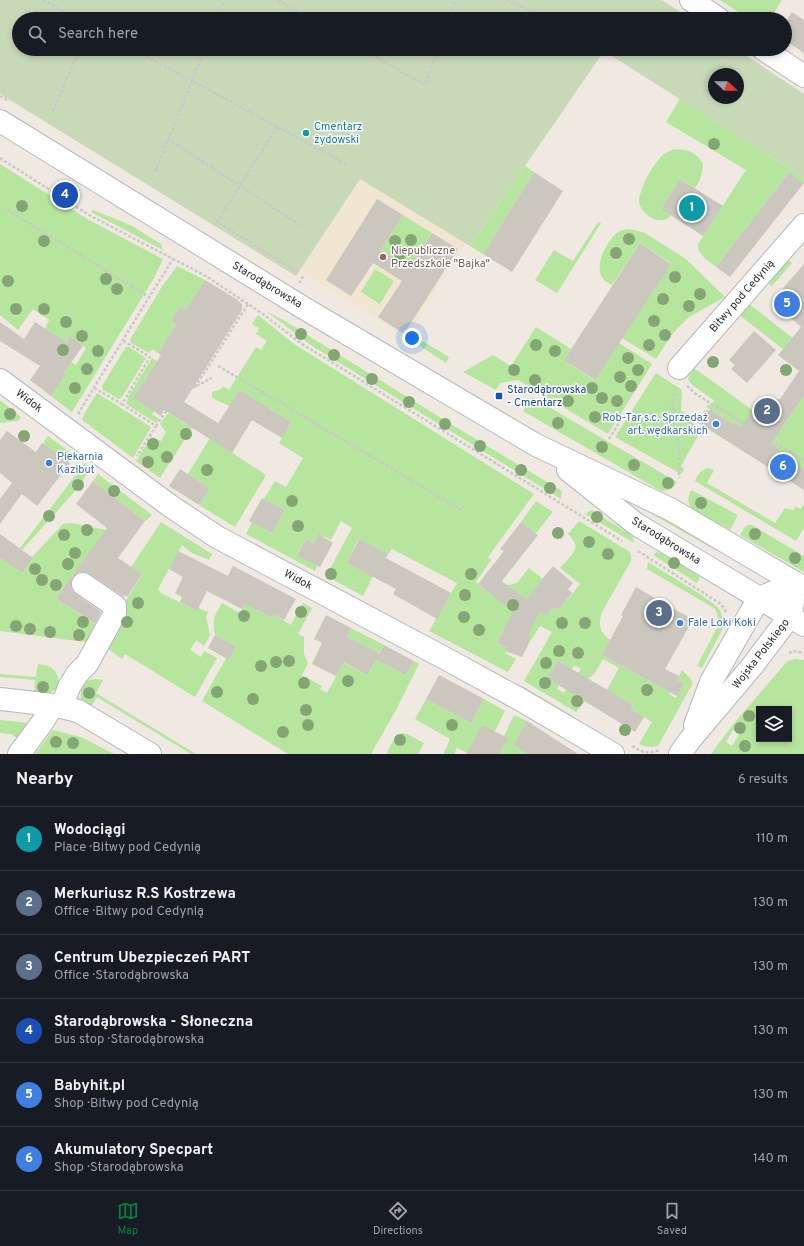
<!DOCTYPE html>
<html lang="en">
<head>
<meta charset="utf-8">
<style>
  :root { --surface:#171b24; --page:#242831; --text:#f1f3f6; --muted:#9ea1a6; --line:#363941; --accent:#0b8043 }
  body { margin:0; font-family:Overpass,sans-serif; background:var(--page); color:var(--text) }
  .controls { position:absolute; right:12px; bottom:12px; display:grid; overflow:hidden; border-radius:0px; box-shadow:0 2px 6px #0003 }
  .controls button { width:36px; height:36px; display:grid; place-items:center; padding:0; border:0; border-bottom:1px solid var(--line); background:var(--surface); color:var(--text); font:20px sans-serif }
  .compass { position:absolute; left:708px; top:68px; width:36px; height:36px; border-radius:50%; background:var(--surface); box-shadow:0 2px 6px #0003; rotate:111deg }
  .you { position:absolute; left:412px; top:338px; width:14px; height:14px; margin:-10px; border:3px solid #fff; border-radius:50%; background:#1a73e8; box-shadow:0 0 0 6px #1a73e833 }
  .badge { display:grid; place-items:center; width:26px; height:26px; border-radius:50%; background:var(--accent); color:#fff; font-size:13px; font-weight:700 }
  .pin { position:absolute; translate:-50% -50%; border:2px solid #fff; box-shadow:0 1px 4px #0006 }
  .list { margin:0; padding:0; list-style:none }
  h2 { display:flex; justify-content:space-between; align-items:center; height:52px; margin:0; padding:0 16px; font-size:17px }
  h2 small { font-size:13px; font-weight:400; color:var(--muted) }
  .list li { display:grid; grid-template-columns:26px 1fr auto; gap:12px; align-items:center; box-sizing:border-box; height:64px; padding:0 16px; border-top:1px solid var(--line) }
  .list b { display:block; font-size:15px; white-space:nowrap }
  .list p { margin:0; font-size:13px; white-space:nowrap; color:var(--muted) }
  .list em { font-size:13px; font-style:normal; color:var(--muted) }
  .icon { flex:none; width:22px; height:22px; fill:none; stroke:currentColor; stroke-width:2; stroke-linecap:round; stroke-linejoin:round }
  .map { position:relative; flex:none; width:804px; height:754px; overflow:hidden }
  .search { position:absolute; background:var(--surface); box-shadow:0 2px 6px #0003; left:12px; right:12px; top:12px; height:44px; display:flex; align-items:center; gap:10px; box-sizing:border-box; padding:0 14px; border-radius:22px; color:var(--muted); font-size:15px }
  .sheet { height:436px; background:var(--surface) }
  nav { display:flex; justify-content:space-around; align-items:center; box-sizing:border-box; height:56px; border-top:1px solid var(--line); background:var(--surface); font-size:11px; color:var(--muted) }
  nav a { display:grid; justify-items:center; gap:2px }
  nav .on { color:var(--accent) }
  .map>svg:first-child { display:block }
  .education { fill:#f0e6d1 }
  .green { fill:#b6e59e; fill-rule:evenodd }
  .cemetery { fill:#c8d9b8; fill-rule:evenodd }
  .building { fill:#cbc7bf }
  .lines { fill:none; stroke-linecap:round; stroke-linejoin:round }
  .minor-casing { stroke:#b4b7c1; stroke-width:24 }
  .path { stroke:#c9c9c9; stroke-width:2.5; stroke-dasharray:3 2; stroke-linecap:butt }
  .minor { stroke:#fff; stroke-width:22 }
  .tree { fill:#84a574 }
  .culture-dot { fill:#0f9aa8; stroke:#fff; stroke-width:1.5 }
  .education-dot { fill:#8d6e63; stroke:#fff; stroke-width:1.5 }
  .transit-dot { fill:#1a4fb4; stroke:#fff; stroke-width:1.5 }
  .shop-dot { fill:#3f7fe0; stroke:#fff; stroke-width:1.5 }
  .labels { text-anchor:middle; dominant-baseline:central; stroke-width:3; stroke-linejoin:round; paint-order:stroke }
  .culture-label { font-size:11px; fill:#0d838f; stroke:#fff; text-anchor:start }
  .education-label { font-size:11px; fill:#785e54; stroke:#fff; text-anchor:start }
  .street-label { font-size:11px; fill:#2e2e2e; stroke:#fff }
  .transit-label { font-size:11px; fill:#164399; stroke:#fff; text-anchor:start }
  .shop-label { font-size:11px; fill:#366cbe; stroke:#fff; text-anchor:start }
</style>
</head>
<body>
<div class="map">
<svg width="804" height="754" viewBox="0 0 804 754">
  <rect width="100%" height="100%" fill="#efe9e1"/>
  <!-- education -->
  <path class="education" d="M 360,179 L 465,243 L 406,337 L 300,271 Z"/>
  <!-- green -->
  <path class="green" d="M 720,0 L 782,0 L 770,19 L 749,19 Z
    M 680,99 L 804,178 L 804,183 L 789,172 L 716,267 C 708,260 697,255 698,244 L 746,170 L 666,122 Z
    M 674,149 C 689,150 694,151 703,163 C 702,173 701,180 695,188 L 680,179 L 661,209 L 671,215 C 669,217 668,219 666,219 C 656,225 639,211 639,201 C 640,188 652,166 661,157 C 664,153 670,151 674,149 Z
    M 0,164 L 89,220 L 163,259 L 154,278 L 72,412 L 51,396 L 66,374 L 58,368 L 69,361 L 76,365 L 86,348 L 70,336 L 64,344 L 45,328 L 49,320 L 33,309 L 18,330 L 0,315 Z
    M 525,166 L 534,172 L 483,254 L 470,246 Z
    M 93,210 L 132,226 L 161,244 L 163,250 L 91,212 Z
    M 403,215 L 432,233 L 410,268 L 381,250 Z
    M 598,222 L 601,223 L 557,293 L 535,280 L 554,250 L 573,261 Z
    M 630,229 L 645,233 L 686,259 L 725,297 L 689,317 L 673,333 L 656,359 L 622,338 L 671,263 L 640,243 L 612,285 C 610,284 606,282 604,280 C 592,267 607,241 618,232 C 621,230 627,229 630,229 Z
    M 786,258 L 792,263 L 772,286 L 766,282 Z
    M 177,266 L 205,280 L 186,309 L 181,306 L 172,321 L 176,324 L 158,353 L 152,349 L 149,353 L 131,343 L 130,340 L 161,288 Z
    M 375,269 L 394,281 L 380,304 L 361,292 Z
    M 748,303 L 804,347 L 785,346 L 783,349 L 738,314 Z
    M 266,311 L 285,321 L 441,418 L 562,491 L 561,499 L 312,346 Z
    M 258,315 L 294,344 L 534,494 L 488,557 L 491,560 L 476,582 L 478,584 L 497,599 L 508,585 L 517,583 L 529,568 L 543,579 L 526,599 L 546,616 L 554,607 L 559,610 L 580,584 L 560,568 C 570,556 584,549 568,534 L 579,521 L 630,552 L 631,555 L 631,561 L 602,612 C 598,624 599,633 611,640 L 602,655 L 670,692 L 669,694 L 676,698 L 684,683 L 677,680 L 682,670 L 690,678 L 693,683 L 658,746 C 651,748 646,747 639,744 L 652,722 L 631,709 L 633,705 L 628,702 L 626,706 L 605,693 L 619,668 L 603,659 L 594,674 L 588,679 L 578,673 L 581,669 L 574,665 L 572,669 L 558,661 L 548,677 L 559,685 L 557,689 L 564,693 L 566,689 L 585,701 L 576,712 L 524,681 L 552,632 L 540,626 L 529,643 L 529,638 L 528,635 L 507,624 L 497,643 L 507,648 L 505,653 L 516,659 L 508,672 L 429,631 L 457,583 L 392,549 L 388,554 L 358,539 L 347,563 L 373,576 L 363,596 L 326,576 L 352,528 L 341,521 L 331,540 L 324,536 L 314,543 L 306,539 L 297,555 L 317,566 L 315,571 L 246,534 L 252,522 L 272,533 L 285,510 L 264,499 L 275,481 L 286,487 L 303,458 L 279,443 L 291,422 L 240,390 L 230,406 L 216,400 L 212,397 L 212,392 L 221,389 L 223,386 L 229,390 L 256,347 L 261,350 L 267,341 L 256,334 L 259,328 L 252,324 Z
    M 536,327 L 571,349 L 564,360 L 594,380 L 619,343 L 652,364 L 608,434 L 518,380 L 500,383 L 496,390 L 463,372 L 493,355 L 511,366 Z
    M 409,333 L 449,357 L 446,363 L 406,337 Z
    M 126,347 L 129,347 L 146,358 L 122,397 L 119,399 L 103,390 L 102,386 Z
    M 152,358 L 157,361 L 133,398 L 154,411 L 152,414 L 159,419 L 156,423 L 126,404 L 128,397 Z
    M 694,368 L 780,430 L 804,396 L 804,469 L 782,455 L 771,446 L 734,422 L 733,424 L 706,407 L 715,401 L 692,385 L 688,379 L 690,374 Z
    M 656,373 L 682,390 L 681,411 L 694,418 L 692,423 L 702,429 L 681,466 L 684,469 L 681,474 L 615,437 Z
    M 97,393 L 151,427 L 150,429 L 133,458 L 82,420 L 84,414 Z
    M 532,397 L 677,482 C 672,489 669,491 661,491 L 523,411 Z
    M 0,400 L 21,417 L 18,421 L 0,423 Z
    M 168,413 L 192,428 L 160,478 L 136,461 L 151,437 L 161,441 L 166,432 L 160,424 Z
    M 48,436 L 76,457 L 68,462 L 43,444 L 45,442 L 44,441 Z
    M 210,438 L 266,475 L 235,527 L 199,505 L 210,488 L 188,474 Z
    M 85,463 L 91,468 L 77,489 L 22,550 L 20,548 Z
    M 708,468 L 714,470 L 707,483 L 775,523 L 785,508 L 793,510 L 796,506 L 800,509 L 804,504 L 804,528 L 796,541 L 695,481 C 698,474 701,470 708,468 Z
    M 98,474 L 152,515 L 145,521 L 93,481 Z
    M 611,486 L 719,547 L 717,551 L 608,489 Z
    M 691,490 L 738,515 L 730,530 L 691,508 C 687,501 688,497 691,490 Z
    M 536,501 L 553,512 L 536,533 L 521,522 Z
    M 591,510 L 633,536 L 634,543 L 585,514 Z
    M 161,522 L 212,554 L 209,560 L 192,553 L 182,545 L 158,589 L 161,593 L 197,611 L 198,608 L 208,612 L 206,617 L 210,635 L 204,646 L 196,640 L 190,650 L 201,657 L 204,651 L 217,658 L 195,697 L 125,654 L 122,659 L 104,646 C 113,620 128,597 142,574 L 131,567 Z
    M 72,523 L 106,530 L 56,598 L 102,629 L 92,643 L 0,631 L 0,558 L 22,573 L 33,558 L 32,557 L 63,524 Z
    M 748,525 L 752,525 L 804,556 L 804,572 L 740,535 L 744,528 Z
    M 657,552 L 663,554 L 700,577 L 697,583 L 653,555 Z
    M 648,562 C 660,570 715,601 720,610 C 722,615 723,623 723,628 L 702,668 L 697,666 L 719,624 L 717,613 L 714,608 L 647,569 Z
    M 222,603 L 240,613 L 245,604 L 272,618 L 274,615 L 291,625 L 303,603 L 312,608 L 298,634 L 304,637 L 304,654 L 308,663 L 302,675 L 322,686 L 320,689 L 327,693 L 339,671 L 338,670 L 343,662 L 367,675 L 376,660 L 406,675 L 414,661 L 419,664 L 396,710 L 371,754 L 288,754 L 202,701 L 226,658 L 229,660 L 236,647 L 215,635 C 212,620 214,616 222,603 Z
    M 351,628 L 384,645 L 379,653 L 347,637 Z
    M 795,659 L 804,660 L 804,754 L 711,754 L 731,727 L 783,666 L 788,661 ZM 759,709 L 789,709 L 789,739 L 759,739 ZM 733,730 L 739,734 L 732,746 L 726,742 Z
    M 38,664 C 42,665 47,665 50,667 C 59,672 62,686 53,691 C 47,695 40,693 34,693 L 35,680 L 0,677 L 0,674 L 36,677 Z
    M 96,679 L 103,680 L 96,693 L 196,754 L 191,754 L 97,697 L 90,708 C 88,707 86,706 84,705 C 78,698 80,687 87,681 C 89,680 93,679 96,679 Z
    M 522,686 L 573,716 L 571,721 L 519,691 Z
    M 426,699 L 471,723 L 484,699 L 505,711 L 492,737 L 467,753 L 457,748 L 454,754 L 445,754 L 444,753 L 450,739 L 415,719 Z
    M 514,715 L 527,721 L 513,745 L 527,754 L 499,754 L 504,736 Z
    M 0,720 L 28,723 L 29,725 L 19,739 L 11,734 L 0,733 Z
    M 53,730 L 81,737 L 114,754 L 35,754 Z
    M 402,733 L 407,734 L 424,743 L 418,754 L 387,754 C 390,744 394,739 402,733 Z"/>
  <!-- cemetery -->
  <path class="cemetery" d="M 0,0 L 662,0 L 691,19 L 19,19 L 19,49 L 736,49 L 804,94 L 804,178 L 604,51 L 470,246 L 360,179 L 296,276 L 0,94 ZM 714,74 L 738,74 L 738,98 L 714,98 Z"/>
  <!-- building -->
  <path class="building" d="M 792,12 L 804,20 L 804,53 L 785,40 L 785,23 Z
    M 534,172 L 563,191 L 512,272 L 483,254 Z
    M 789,172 L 804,183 L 730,277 L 716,267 Z
    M 680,179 L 723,206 L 703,236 L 661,209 Z
    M 377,199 L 403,215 L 381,250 L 410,268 L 432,233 L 458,249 L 404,334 L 378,317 L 402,281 L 373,263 L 351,296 L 326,280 Z
    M 640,243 L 671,264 L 595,380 L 564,360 Z
    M 804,264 L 804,396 L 771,443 L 783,453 L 782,455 L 804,469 L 804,490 L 697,422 L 704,411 L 711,410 L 733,424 L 734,422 L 741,427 L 758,402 L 780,399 L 799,371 L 778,355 L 801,327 L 772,301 Z
    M 205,280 L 238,300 L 238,301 L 242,304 L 242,310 L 184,402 L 218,423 L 240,390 L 291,422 L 282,438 L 252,420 L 232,453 L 164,410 L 161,416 L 133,398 L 161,355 L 158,353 L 176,324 L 171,321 L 181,306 L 186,309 Z
    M 0,322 L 24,339 L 35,322 L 66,342 L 70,336 L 83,346 L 64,372 L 66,374 L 51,396 L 30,380 L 40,366 L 0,341 Z
    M 754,331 L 776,350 L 747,383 L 731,369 L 735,365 L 729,360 Z
    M 7,431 L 36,452 L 42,443 L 70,463 L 37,506 L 22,494 L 0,524 L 0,499 L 12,483 L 0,473 L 0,440 Z
    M 180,469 L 210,488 L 199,505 L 169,486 Z
    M 93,481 L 145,521 L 118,558 L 142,574 L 127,597 L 125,595 L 124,597 L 90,574 L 84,572 L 78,573 L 73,577 L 71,583 L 72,590 L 76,594 L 101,612 L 95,624 L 56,598 L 107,528 L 76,504 Z
    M 262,498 L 285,510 L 272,533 L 249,521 Z
    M 521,522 L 538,535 L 502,581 L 526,599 L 553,566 L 573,583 L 568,589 L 572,593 L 559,610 L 554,607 L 546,616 L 540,611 L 529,633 L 529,643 L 522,657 L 505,651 L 507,648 L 497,643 L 513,612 L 478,584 L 504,551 L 500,549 Z
    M 0,534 L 33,558 L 22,573 L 0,558 Z
    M 319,534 L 333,543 L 320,567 L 297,556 L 306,539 L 314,543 Z
    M 359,539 L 388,554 L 386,558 L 451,593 L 437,619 L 393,594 L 396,589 L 347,563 Z
    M 178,551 L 228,576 L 233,566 L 296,599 L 284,620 L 274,615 L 272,618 L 245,604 L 242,609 L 207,591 L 197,611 L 180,602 L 182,597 L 175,593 L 183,577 L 169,569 Z
    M 636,587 L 658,600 L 661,611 L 672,608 L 687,616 L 690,625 L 665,669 L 679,676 L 677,680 L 684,683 L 677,696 L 602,655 L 623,616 L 621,615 Z
    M 326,615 L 351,628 L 347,637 L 379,653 L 379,654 L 384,645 L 414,661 L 406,675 L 376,660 L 367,675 L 344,662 L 336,676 L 312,664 L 322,643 L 314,639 Z
    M 215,635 L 236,647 L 229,660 L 208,648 Z
    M 558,661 L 633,705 L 631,709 L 644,717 L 635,732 L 547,678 Z
    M 439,675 L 484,699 L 471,723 L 426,699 Z
    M 527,721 L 578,754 L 527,754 L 513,745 Z
    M 482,725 L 508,738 L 499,754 L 466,754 Z"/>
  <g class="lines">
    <!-- minor casing -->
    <g class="minor-casing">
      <path id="minor" d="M 691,0 L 719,19
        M 763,49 L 804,76
        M 0,121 L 302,307 L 536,445 L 672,510 L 804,588
        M 679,368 L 804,225
        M 0,380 L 169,505 L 217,537 L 450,661 L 521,700 L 613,754
        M 568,470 L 636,524 L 804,625
        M 0,699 L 53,705 L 78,711 L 150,754
        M 62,706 L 69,687 L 77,674 L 87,664 L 115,613 L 115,606 L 83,584
        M 695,725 L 711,682 L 759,598 L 796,583
        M 19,754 L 42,723 L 53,705
        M 680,754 L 689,741 L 753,665 L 790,616 L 793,602"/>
    </g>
    <!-- path -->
    <path class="path" d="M 43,0 L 77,19
      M 278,0 L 311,19
      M 506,0 L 550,19
      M 217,19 L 225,0
      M 449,19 L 456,0
      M 133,49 L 346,164
      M 362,49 L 425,85 L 438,49
      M 0,96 L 9,101
      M 53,111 L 80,49
      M 277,127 L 217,222 L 299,273
      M 168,139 L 303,227
      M 0,158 L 89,215 L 206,276 L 263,314 L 302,344 L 622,541
      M 155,172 L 205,49
      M 7,210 L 149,297
      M 299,281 L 300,282 L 303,276
      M 218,366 L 462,510
      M 687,386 L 697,395 L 804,460
      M 195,387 L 248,304
      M 94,388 L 122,404 L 150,357 L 122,340
      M 675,388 C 669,410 675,422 678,444 C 680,455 679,467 679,478
      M 122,404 L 156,426 L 137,456
      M 78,414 L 143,307 L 173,259
      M 156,426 L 169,407 L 175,407 L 187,391 L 212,378
      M 609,439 L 622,418
      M 638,551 L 721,604 L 725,610 L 726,613
      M 789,653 L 793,651 L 804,653
      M 632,746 C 644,753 646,754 660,750"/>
    <!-- minor -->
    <use href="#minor" class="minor"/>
  </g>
  <!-- trees -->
  <g class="tree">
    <circle cx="714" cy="144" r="6"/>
    <circle cx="22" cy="206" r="6"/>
    <circle cx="629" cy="239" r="6"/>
    <circle cx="411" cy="240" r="6"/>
    <circle cx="44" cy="241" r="6"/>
    <circle cx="395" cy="241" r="6"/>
    <circle cx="616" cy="253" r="6"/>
    <circle cx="400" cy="254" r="6"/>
    <circle cx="675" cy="277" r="6"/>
    <circle cx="106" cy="279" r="6"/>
    <circle cx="8" cy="281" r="6"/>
    <circle cx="117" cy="289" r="6"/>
    <circle cx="700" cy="294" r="6"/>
    <circle cx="663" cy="299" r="6"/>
    <circle cx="689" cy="306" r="6"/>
    <circle cx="16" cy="309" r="6"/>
    <circle cx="44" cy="309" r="6"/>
    <circle cx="654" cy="321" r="6"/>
    <circle cx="66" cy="322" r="6"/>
    <circle cx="301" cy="334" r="6"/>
    <circle cx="665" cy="335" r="6"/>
    <circle cx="82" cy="336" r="6"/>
    <circle cx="536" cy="345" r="6"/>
    <circle cx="649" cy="345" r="6"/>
    <circle cx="63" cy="350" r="6"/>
    <circle cx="98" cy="351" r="6"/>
    <circle cx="555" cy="351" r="6"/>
    <circle cx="334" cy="355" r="6"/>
    <circle cx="628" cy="358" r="6"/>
    <circle cx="713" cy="362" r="6"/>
    <circle cx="87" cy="369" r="6"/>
    <circle cx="514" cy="370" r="6"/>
    <circle cx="638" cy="370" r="6"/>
    <circle cx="786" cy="370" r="6"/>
    <circle cx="620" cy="377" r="6"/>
    <circle cx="372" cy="379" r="6"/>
    <circle cx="535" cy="380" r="6"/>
    <circle cx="631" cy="386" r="6"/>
    <circle cx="75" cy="388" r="6"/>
    <circle cx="592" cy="388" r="6"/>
    <circle cx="602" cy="398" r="6"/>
    <circle cx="568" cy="401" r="6"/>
    <circle cx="617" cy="401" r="6"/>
    <circle cx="409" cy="402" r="6"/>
    <circle cx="10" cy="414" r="6"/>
    <circle cx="595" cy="417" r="6"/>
    <circle cx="558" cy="423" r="6"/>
    <circle cx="445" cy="424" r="6"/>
    <circle cx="186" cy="434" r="6"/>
    <circle cx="24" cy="436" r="6"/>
    <circle cx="153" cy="444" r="6"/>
    <circle cx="480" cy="446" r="6"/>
    <circle cx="602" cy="447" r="6"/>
    <circle cx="167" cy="457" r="6"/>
    <circle cx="148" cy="462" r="6"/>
    <circle cx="634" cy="465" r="6"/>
    <circle cx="207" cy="470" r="6"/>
    <circle cx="521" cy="470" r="6"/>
    <circle cx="668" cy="483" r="6"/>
    <circle cx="78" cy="485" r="6"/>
    <circle cx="550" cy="488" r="6"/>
    <circle cx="114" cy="491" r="6"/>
    <circle cx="292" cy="501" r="6"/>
    <circle cx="701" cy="503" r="6"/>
    <circle cx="49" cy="516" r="6"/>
    <circle cx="597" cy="517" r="6"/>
    <circle cx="298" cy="526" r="6"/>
    <circle cx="87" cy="530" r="6"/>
    <circle cx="558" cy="533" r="6"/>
    <circle cx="755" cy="534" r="6"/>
    <circle cx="64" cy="535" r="6"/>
    <circle cx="589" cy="542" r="6"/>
    <circle cx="75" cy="553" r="6"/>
    <circle cx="608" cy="554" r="6"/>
    <circle cx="795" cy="558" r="6"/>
    <circle cx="674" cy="563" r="6"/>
    <circle cx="68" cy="564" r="6"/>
    <circle cx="35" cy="569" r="6"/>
    <circle cx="331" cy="574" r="6"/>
    <circle cx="471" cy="574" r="6"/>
    <circle cx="42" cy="580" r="6"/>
    <circle cx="56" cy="585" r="6"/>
    <circle cx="465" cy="595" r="6"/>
    <circle cx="138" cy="603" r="6"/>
    <circle cx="513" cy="605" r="6"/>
    <circle cx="301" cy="612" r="6"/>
    <circle cx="244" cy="616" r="6"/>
    <circle cx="464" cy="617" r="6"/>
    <circle cx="83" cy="622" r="6"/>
    <circle cx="127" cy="622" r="6"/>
    <circle cx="562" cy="623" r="6"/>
    <circle cx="585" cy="623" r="6"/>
    <circle cx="16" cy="626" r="6"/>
    <circle cx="30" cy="629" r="6"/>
    <circle cx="479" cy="630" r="6"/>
    <circle cx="50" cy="632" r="6"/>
    <circle cx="79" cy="635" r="6"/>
    <circle cx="559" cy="651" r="6"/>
    <circle cx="578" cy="653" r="6"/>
    <circle cx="289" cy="661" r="6"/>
    <circle cx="276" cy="662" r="6"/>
    <circle cx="546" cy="663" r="6"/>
    <circle cx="261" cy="666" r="6"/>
    <circle cx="348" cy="681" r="6"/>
    <circle cx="304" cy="683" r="6"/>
    <circle cx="545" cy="683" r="6"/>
    <circle cx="43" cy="687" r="6"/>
    <circle cx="647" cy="690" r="6"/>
    <circle cx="217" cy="692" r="6"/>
    <circle cx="89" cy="693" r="6"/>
    <circle cx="253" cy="699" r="6"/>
    <circle cx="577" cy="701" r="6"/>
    <circle cx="306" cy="710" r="6"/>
    <circle cx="749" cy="716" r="6"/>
    <circle cx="308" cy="725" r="6"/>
    <circle cx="452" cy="725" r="6"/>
    <circle cx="740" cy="728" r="6"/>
    <circle cx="625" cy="730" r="6"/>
    <circle cx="283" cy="732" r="6"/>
    <circle cx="400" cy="740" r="6"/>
    <circle cx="56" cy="742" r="6"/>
    <circle cx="73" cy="743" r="6"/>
    <circle cx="745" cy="746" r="6"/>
  </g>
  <!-- markers -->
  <circle class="culture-dot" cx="306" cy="133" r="4"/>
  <circle class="education-dot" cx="383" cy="257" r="4"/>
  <rect class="transit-dot" x="495" y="392" width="8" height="8" rx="2"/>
  <g class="shop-dot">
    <circle cx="716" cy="424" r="4"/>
    <circle cx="49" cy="463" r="4"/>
    <circle cx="680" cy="623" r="4"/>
  </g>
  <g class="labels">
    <!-- culture labels -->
    <g class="culture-label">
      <text x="314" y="127">Cmentarz<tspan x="314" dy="13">żydowski</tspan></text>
    </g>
    <!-- education labels -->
    <g class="education-label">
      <text x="391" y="251">Niepubliczne<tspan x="391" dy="13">Przedszkole "Bajka"</tspan></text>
    </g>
    <!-- street labels -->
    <g class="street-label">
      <text transform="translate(267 285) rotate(31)">Starodąbrowska</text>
      <text transform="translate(742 296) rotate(-49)">Bitwy pod Cedynią</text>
      <text transform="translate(29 401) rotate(37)">Widok</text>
      <text transform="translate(666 541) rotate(32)">Starodąbrowska</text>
      <text transform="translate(298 580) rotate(28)">Widok</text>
      <text transform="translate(761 654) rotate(-52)">Wojska Polskiego</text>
    </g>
    <!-- transit labels -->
    <g class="transit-label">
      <text x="507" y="390">Starodąbrowska<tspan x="507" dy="13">- Cmentarz</tspan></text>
    </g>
    <!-- shop labels -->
    <g class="shop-label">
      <text x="708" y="418" text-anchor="end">Rob-Tar s.c. Sprzedaż<tspan x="708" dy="13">art. wędkarskich</tspan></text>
      <text x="57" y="457">Piekarnia<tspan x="57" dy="13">Kazibut</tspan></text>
      <text x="688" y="623">Fale Loki Koki</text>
    </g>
  </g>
</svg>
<div class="controls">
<button><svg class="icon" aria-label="layers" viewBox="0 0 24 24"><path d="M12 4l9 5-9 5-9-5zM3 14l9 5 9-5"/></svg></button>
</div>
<svg class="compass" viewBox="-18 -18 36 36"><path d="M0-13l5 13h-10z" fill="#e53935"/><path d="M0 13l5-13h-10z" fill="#9ea1a6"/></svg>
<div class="you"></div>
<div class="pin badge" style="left:692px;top:208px;background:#0f9aa8">1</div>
<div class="pin badge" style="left:767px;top:411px;background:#5c6f8a">2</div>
<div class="pin badge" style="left:659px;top:613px;background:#5c6f8a">3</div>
<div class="pin badge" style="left:65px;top:195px;background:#1a4fb4">4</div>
<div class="pin badge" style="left:787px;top:304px;background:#3f7fe0">5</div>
<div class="pin badge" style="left:783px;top:467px;background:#3f7fe0">6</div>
<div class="search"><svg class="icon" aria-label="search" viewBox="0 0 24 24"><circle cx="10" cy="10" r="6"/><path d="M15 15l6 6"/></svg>Search here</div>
</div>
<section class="sheet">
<h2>Nearby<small>6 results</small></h2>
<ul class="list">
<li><span class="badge" style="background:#0f9aa8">1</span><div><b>Wodociągi</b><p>Place · Bitwy pod Cedynią</p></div><em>110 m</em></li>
<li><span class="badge" style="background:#5c6f8a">2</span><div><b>Merkuriusz R.S Kostrzewa</b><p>Office · Bitwy pod Cedynią</p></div><em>130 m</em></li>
<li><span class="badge" style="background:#5c6f8a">3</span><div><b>Centrum Ubezpieczeń PART</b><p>Office · Starodąbrowska</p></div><em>130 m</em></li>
<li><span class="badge" style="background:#1a4fb4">4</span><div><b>Starodąbrowska - Słoneczna</b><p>Bus stop · Starodąbrowska</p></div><em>130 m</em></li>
<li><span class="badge" style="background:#3f7fe0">5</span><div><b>Babyhit.pl</b><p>Shop · Bitwy pod Cedynią</p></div><em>130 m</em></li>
<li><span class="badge" style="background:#3f7fe0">6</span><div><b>Akumulatory Specpart</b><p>Shop · Starodąbrowska</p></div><em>140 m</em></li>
</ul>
</section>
<nav>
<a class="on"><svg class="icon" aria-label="map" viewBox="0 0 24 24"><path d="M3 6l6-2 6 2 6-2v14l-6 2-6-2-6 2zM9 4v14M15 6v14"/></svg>Map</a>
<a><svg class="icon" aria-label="directions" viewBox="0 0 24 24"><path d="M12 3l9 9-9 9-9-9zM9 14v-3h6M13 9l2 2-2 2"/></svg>Directions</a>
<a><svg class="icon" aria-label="saved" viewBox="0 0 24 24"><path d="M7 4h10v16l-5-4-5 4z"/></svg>Saved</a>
</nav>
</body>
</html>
